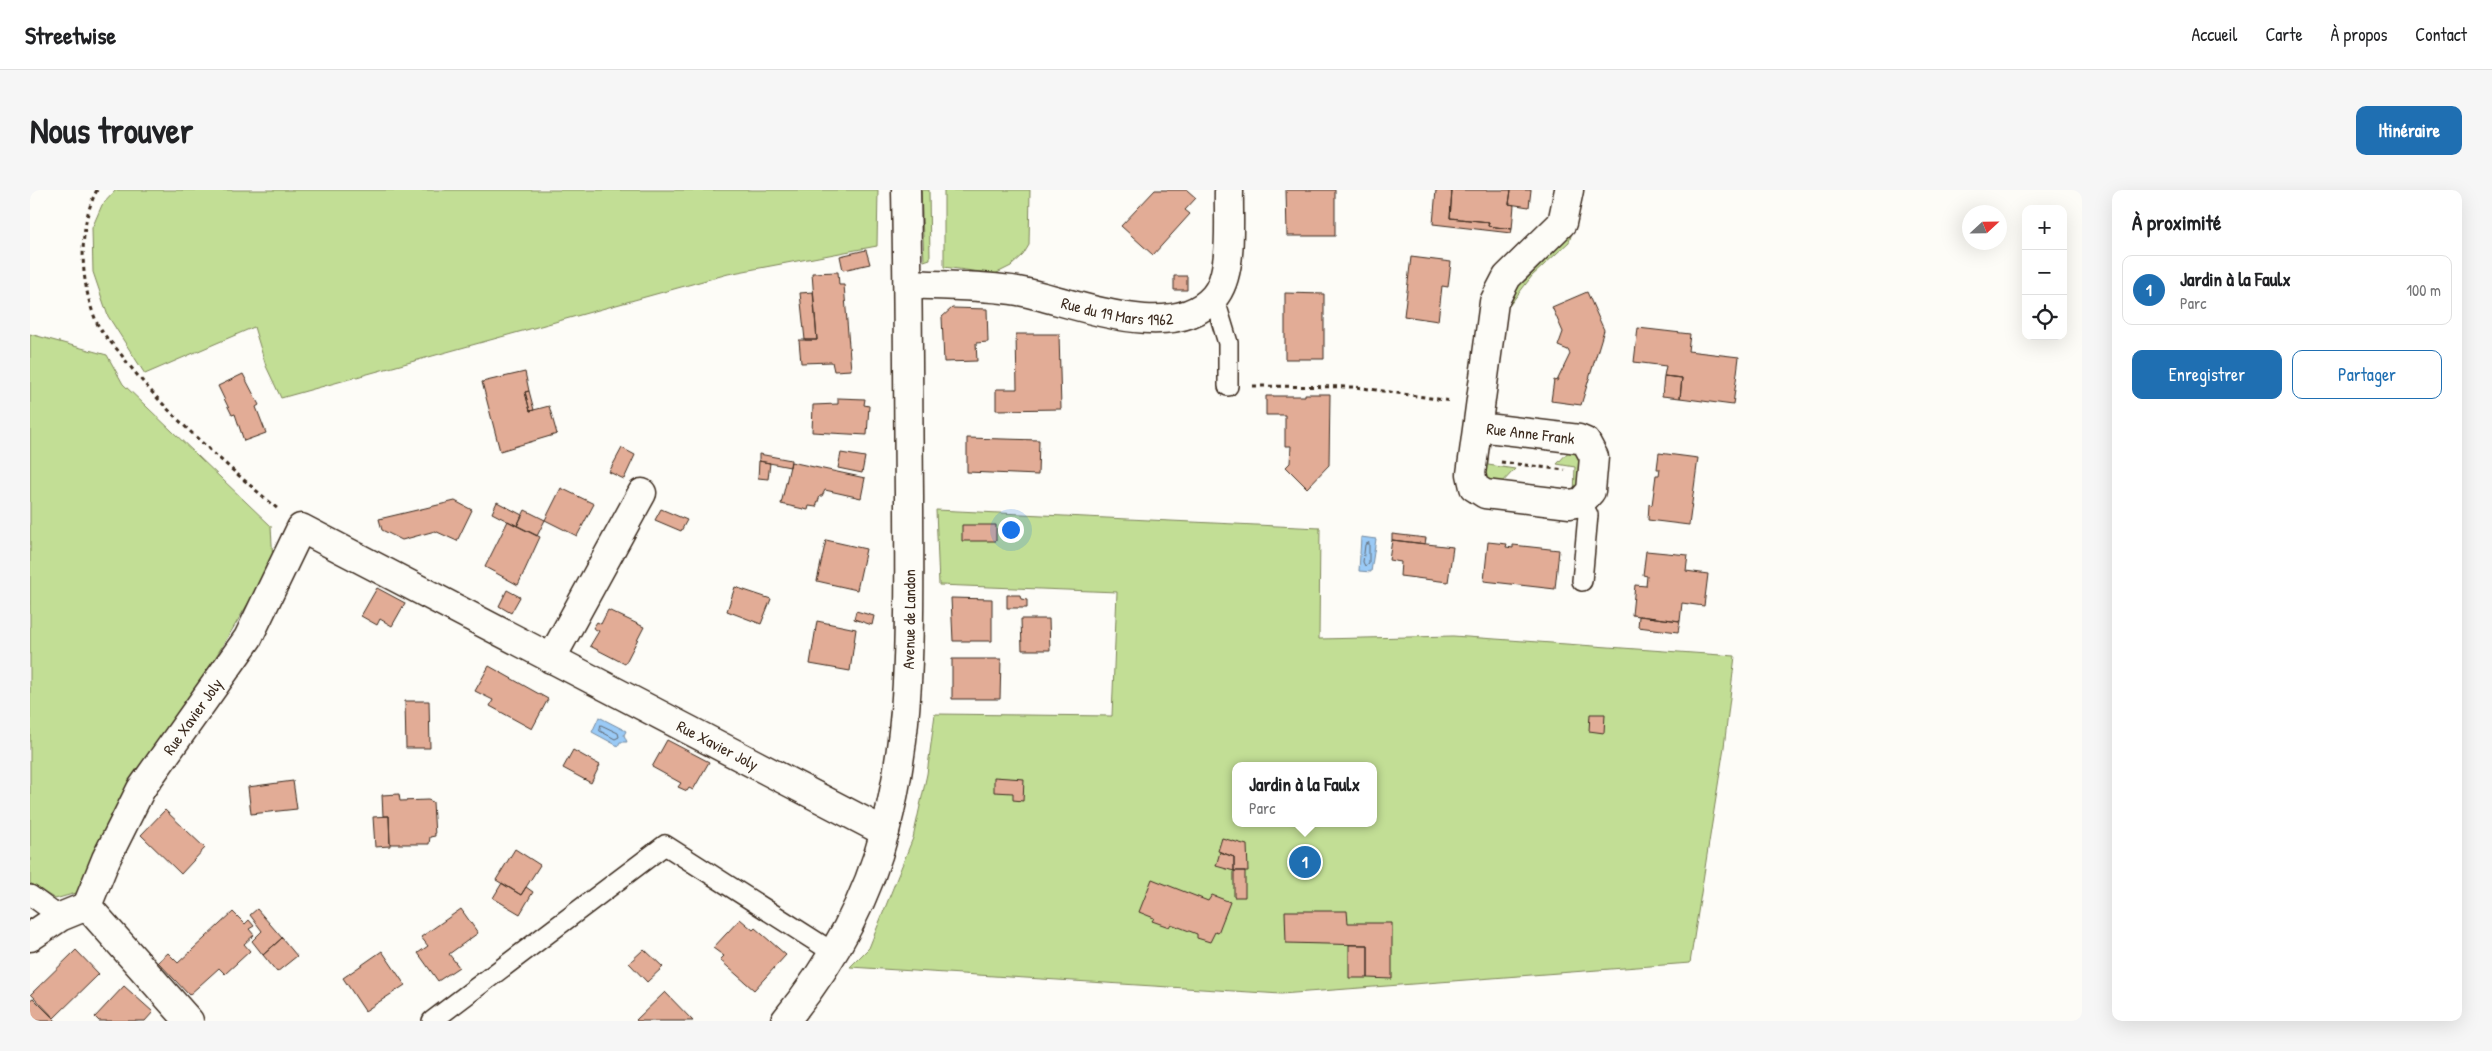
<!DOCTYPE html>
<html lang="fr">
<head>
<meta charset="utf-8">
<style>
  :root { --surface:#fff; --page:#f6f6f6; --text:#202124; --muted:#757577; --line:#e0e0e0; --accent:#1f6fb2 }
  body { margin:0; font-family:"Patrick Hand",sans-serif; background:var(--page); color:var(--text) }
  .controls { position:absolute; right:15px; top:15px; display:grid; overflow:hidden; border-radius:10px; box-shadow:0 5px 20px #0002 }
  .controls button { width:45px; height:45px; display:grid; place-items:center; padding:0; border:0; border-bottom:1px solid var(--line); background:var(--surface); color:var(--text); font:25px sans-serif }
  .compass { position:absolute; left:1932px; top:15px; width:45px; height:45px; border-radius:50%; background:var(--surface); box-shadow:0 5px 20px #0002; rotate:68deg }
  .you { position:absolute; left:980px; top:339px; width:18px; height:18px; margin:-12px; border:4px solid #fff; border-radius:50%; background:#1a73e8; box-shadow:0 0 0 8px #1a73e833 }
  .badge { display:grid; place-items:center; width:32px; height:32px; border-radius:50%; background:var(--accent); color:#fff; font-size:16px; font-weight:700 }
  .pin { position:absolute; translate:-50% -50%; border:2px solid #fff; box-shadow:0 1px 5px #0006 }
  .popup { position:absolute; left:1202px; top:572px; width:145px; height:65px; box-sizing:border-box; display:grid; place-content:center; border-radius:10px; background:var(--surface); filter:drop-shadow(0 1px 4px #0005); font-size:16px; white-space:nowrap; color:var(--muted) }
  .popup b { font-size:19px; color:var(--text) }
  .popup::after { content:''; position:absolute; left:50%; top:100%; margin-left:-10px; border:10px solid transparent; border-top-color:var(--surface) }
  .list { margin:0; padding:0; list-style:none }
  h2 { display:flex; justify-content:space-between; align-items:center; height:65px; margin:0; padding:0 20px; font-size:21px }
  h2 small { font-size:16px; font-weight:400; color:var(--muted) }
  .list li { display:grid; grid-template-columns:32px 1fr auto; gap:15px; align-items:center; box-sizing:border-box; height:70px; margin:0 10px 10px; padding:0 10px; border:1px solid var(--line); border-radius:10px }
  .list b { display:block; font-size:19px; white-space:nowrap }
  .list p { margin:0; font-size:16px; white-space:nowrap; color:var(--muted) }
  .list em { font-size:16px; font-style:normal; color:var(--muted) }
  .actions { display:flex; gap:10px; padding:15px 20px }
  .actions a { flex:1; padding:11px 0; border:1px solid var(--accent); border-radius:10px; text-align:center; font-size:18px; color:var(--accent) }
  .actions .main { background:var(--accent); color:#fff }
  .icon { flex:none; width:28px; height:28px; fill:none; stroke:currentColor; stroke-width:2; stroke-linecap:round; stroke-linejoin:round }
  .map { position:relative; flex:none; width:2052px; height:831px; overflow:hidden; border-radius:10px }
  header { display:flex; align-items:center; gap:30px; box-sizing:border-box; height:70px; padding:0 25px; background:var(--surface); border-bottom:1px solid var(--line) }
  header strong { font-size:24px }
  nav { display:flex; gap:28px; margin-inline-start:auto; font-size:18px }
  .intro { display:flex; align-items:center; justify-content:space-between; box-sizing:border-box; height:120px; padding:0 30px }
  h1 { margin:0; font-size:35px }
  .button { padding:12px 22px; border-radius:10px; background:var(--accent); color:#fff; font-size:18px; font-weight:700 }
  main { display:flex; gap:30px; padding:0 30px }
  aside { flex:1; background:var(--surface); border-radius:10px; box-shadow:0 5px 20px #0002 }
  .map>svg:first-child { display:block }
  .green { fill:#c2de95; stroke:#7e845a; fill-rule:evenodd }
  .water { fill:#9acaf6; stroke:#748aa0 }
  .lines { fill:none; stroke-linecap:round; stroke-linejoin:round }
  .shore { stroke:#616a74; stroke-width:1 }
  .building { fill:#e2ac96; stroke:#3b2a1e }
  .service-casing { stroke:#3b2a1e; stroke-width:22 }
  .minor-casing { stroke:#3b2a1e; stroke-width:31 }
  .tertiary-casing { stroke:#3b2a1e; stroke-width:31 }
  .path { stroke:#3b2a1e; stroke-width:3; stroke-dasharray:4 4; stroke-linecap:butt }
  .service { stroke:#fdfcf7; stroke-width:19 }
  .minor { stroke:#fdfcf7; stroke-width:28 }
  .tertiary { stroke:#fdfcf7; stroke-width:28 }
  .labels { text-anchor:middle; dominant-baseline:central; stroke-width:4; stroke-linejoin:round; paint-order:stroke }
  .street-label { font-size:16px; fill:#3b2a1e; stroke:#fdfcf7 }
</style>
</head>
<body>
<header>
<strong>Streetwise</strong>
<nav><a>Accueil</a><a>Carte</a><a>À propos</a><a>Contact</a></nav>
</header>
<div class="intro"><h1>Nous trouver</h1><a class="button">Itinéraire</a></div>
<main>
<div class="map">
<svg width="2052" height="831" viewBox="0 0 2052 831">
  <rect width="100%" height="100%" fill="#fdfcf7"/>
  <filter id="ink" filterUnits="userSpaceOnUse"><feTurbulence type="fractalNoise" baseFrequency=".02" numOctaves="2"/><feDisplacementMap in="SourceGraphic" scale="10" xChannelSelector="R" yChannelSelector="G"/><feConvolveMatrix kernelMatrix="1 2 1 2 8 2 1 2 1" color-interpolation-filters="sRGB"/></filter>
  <g filter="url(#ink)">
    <!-- green -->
    <path class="green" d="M 86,0 L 848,0 L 847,56 L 698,84 L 251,208 L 236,176 L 224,137 L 115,184 L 78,126 L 63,82 L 62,38 L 72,15 Z
      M 891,0 L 899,0 L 900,69 L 894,71 Z
      M 914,0 L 1000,0 L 999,55 L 993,65 L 981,76 L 965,84 L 914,77 Z
      M 1546,30 L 1539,52 L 1502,86 L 1479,116 L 1474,118 L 1479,104 Z
      M 0,144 L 77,165 L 93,194 L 241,336 L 243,372 L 79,644 L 57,700 L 25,709 L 0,693 Z
      M 1459,249 L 1458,275 L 1485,279 L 1469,296 L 1458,295 L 1451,284 Z
      M 1542,258 L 1551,266 L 1550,296 L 1544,306 L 1545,277 L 1527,274 Z
      M 906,320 L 1290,338 L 1289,449 L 1423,446 L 1705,466 L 1694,557 L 1660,773 L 1251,804 L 820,777 L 839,758 L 883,648 L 897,584 L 905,524 L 1082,526 L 1087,402 L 909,395 ZM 1206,576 L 1344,576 L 1344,633 L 1206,633 Z"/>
    <!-- water -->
    <path class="water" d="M 1331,347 L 1346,349 L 1341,382 L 1329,381 Z
      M 569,527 L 596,541 L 594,545 L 597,552 L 590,552 L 588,556 L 562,542 Z"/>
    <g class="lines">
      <!-- shore -->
      <path class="shore" d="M 1339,353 L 1339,373 L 1335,376 L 1333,372 L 1335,355 Z
        M 571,535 L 588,543 L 589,547 L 585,549 L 570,541 Z"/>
    </g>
    <!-- building -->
    <path class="building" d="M 1125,0 L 1157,0 L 1166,8 L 1155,20 L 1160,24 L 1123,65 L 1091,36 Z
      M 1256,0 L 1305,0 L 1305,46 L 1257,46 Z
      M 1406,0 L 1422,1 L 1420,28 L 1459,32 L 1458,36 L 1482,39 L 1481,43 L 1403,34 Z
      M 1413,0 L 1481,0 L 1479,14 L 1484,15 L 1482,39 L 1458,36 L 1459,32 L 1420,28 L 1422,1 Z
      M 1481,0 L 1501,0 L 1499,17 L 1479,14 Z
      M 836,60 L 840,74 L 813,80 L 810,66 Z
      M 1381,67 L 1421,72 L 1418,97 L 1412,96 L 1408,131 L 1374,126 Z
      M 808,82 L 809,95 L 814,95 L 821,180 L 804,181 L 802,172 L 771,173 L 769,150 L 787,150 L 782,83 Z
      M 1144,86 L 1157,86 L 1157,100 L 1144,100 Z
      M 783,102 L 787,150 L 775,150 L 770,103 Z
      M 1557,102 L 1574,140 L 1551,215 L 1521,211 L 1524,190 L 1527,191 L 1540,164 L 1538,160 L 1528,156 L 1533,142 L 1522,117 Z
      M 1255,103 L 1294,104 L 1294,169 L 1255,169 Z
      M 922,118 L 957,119 L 958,152 L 946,153 L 947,171 L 914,172 L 912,127 Z
      M 1608,138 L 1660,144 L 1658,161 L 1709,167 L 1703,215 L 1650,208 L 1652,188 L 1634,186 L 1636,176 L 1604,172 Z
      M 986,144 L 1029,144 L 1031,219 L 966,220 L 966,199 L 987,199 Z
      M 495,182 L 499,201 L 495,202 L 500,221 L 519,216 L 527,244 L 470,261 L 452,192 Z
      M 213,184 L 229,215 L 226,217 L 236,243 L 214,251 L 205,224 L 202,225 L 188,196 Z
      M 1634,186 L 1652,188 L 1650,208 L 1632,206 Z
      M 499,201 L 504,220 L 500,221 L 495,202 Z
      M 1275,204 L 1300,204 L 1299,275 L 1277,298 L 1256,277 L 1260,273 L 1261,256 L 1255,256 L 1255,225 L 1236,225 L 1236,206 L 1275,206 Z
      M 808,208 L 835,209 L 834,215 L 839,216 L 837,245 L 782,242 L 783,215 L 808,214 Z
      M 937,248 L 1009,250 L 1008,285 L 937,282 Z
      M 592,258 L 605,265 L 594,289 L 579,282 Z
      M 811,263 L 835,267 L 832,283 L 808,278 Z
      M 1629,263 L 1668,268 L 1659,335 L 1618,330 L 1619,314 L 1622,315 L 1626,285 L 1629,285 L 1630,279 L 1627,279 Z
      M 729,264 L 761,270 L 760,277 L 729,271 Z
      M 729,271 L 740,273 L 738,289 L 728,288 Z
      M 761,272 L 835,288 L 831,308 L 795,300 L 792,306 L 790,306 L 786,317 L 779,316 L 778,320 L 751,314 Z
      M 531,298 L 564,314 L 547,346 L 515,330 Z
      M 425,311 L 442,320 L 427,351 L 405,341 L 372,350 L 352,340 L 349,329 Z
      M 467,312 L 492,325 L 487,336 L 462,323 Z
      M 631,319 L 657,330 L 651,341 L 625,330 Z
      M 495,320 L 515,330 L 507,346 L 487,336 Z
      M 478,331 L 510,347 L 488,395 L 455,377 Z
      M 932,335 L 966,335 L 966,351 L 932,351 Z
      M 1362,344 L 1396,348 L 1395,354 L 1362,350 Z
      M 796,350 L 836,359 L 827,400 L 787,391 Z
      M 1362,350 L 1423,357 L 1418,392 L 1370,386 L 1371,372 L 1359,370 Z
      M 1458,352 L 1477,354 L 1476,357 L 1483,358 L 1483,355 L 1529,360 L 1525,399 L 1454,391 Z
      M 1616,361 L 1658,365 L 1656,381 L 1678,384 L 1674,416 L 1652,413 L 1650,431 L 1602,425 L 1605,395 L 1616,396 L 1617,386 L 1613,385 Z
      M 705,397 L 741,409 L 731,434 L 697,421 Z
      M 347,398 L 375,413 L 362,436 L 350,429 L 347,435 L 331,426 Z
      M 477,400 L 490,407 L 481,423 L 469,416 Z
      M 977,405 L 990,405 L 991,409 L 997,410 L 997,418 L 977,418 Z
      M 921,408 L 962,409 L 962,451 L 923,451 Z
      M 578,420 L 614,437 L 595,474 L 560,456 L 569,441 L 563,438 L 567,432 L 571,434 Z
      M 826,421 L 844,426 L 842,435 L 824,429 Z
      M 1609,426 L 1650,431 L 1648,442 L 1608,437 Z
      M 991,429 L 1019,429 L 1020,460 L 992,460 Z
      M 787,431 L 826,439 L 820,481 L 780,474 Z
      M 922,469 L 971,469 L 970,509 L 922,509 Z
      M 459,476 L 518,509 L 502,539 L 460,516 L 463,510 L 445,501 Z
      M 375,511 L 399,511 L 400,558 L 376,558 Z
      M 1560,524 L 1575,524 L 1574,543 L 1559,541 Z
      M 637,550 L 679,572 L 663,600 L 659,598 L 657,601 L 648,597 L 651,593 L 622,577 Z
      M 543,560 L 570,575 L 561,593 L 533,578 Z
      M 964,587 L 994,589 L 993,611 L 983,610 L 983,603 L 964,602 Z
      M 263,591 L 267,619 L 221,624 L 218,597 Z
      M 369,604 L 370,611 L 398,610 L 403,612 L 405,646 L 400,647 L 399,654 L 360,654 L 359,626 L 353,626 L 352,605 Z
      M 135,620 L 175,658 L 151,684 L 111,645 Z
      M 359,626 L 360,656 L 345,657 L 343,627 Z
      M 1192,648 L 1217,655 L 1218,681 L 1204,681 L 1204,667 L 1188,661 Z
      M 485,659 L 510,675 L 491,705 L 466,690 Z
      M 1190,662 L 1204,667 L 1204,681 L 1186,676 Z
      M 1204,681 L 1215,681 L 1215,707 L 1204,707 Z
      M 1122,689 L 1178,711 L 1182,705 L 1200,712 L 1188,743 L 1185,742 L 1180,752 L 1167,748 L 1167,744 L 1141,734 L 1139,737 L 1122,731 L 1124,728 L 1109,722 Z
      M 472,693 L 491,705 L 496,697 L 503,702 L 490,724 L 463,708 Z
      M 227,719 L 252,748 L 233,765 L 222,751 L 232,741 L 220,725 Z
      M 431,719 L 448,743 L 419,764 L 429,777 L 408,791 L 388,763 L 398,756 L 391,747 Z
      M 1255,721 L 1317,721 L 1318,733 L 1362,733 L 1362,789 L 1338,788 L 1338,755 L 1256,753 Z
      M 203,722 L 215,734 L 219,730 L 224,736 L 219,739 L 224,745 L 214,754 L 220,761 L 195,784 L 189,778 L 159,805 L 128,772 L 138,763 L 148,773 Z
      M 710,729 L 723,740 L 725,738 L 756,765 L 724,800 L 690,770 L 694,766 L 683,758 Z
      M 252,748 L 267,766 L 247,782 L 233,765 Z
      M 1319,755 L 1338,755 L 1338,788 L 1319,788 Z
      M 614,759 L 633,777 L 617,792 L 599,773 Z
      M 46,760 L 69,784 L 24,828 L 1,804 Z
      M 352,761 L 375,795 L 335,821 L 313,788 Z
      M 94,796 L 123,822 L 115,831 L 69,831 L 65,827 Z
      M 635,802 L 663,831 L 607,831 L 606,830 Z
      M 3,808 L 26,831 L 0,831 L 0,810 Z"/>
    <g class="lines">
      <!-- service casing -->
      <g class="service-casing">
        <path id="service" d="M 1184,107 L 1198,153 L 1198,196
          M 1551,312 L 1558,325 L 1552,391
          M 0,705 L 30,727
          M 402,831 L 635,655 L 804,763"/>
      </g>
      <!-- minor casing -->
      <g class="minor-casing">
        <g id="minor">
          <path id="s1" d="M 878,94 C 914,96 952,95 988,101 C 1040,110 1141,156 1184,107 C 1204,84 1198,29 1199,0"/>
          <path id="s2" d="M 1449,237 L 1549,249 L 1556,252 L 1564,267 L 1561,301 L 1551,312 L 1540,314 L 1455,304 L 1444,297 L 1441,284 L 1464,112 L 1477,87 L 1532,33 L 1539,0"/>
          <path d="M 521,469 L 612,303"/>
          <path id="s3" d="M 57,716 L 76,669 L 111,599 L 218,448 L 271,338 L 855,642"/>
          <path d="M 0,747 L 30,727 L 57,716 L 159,831"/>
        </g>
      </g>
      <!-- tertiary casing -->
      <g class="tertiary-casing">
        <g id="tertiary">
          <path id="s4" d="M 755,831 C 800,776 837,711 855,641 C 884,533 879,418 879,306 C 878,204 878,102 876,0"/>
        </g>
      </g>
      <!-- path -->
      <path class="path" d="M 67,0 C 47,37 50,95 67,133 C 72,144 83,154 90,163 C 134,223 193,272 249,320
        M 1223,196 L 1326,197 L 1421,211
        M 1471,272 L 1535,280"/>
      <!-- service -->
      <use href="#service" class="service"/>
      <!-- minor -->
      <use href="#minor" class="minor"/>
      <!-- tertiary -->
      <use href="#tertiary" class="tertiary"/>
    </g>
  </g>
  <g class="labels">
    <!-- street labels -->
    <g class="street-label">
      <text stroke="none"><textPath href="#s1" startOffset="212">Rue du 19 Mars 1962</textPath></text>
      <text stroke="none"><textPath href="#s2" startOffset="52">Rue Anne Frank</textPath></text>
      <text stroke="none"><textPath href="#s4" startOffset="430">Avenue de Landon</textPath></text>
      <text stroke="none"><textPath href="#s3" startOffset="218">Rue Xavier Joly</textPath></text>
      <text stroke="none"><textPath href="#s3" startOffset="906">Rue Xavier Joly</textPath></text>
    </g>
  </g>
</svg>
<div class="controls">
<button>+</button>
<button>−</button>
<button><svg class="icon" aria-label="locate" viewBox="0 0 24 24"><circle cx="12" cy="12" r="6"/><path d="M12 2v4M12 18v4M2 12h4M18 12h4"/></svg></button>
</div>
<svg class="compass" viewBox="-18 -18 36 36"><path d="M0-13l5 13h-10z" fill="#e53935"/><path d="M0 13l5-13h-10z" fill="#757577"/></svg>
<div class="you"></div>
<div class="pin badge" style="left:1275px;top:672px">1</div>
<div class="popup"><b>Jardin à la Faulx</b>Parc</div>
</div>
<aside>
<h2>À proximité<small></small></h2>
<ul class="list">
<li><span class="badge">1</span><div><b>Jardin à la Faulx</b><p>Parc</p></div><em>100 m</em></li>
</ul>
<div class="actions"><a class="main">Enregistrer</a><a>Partager</a></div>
</aside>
</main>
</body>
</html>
